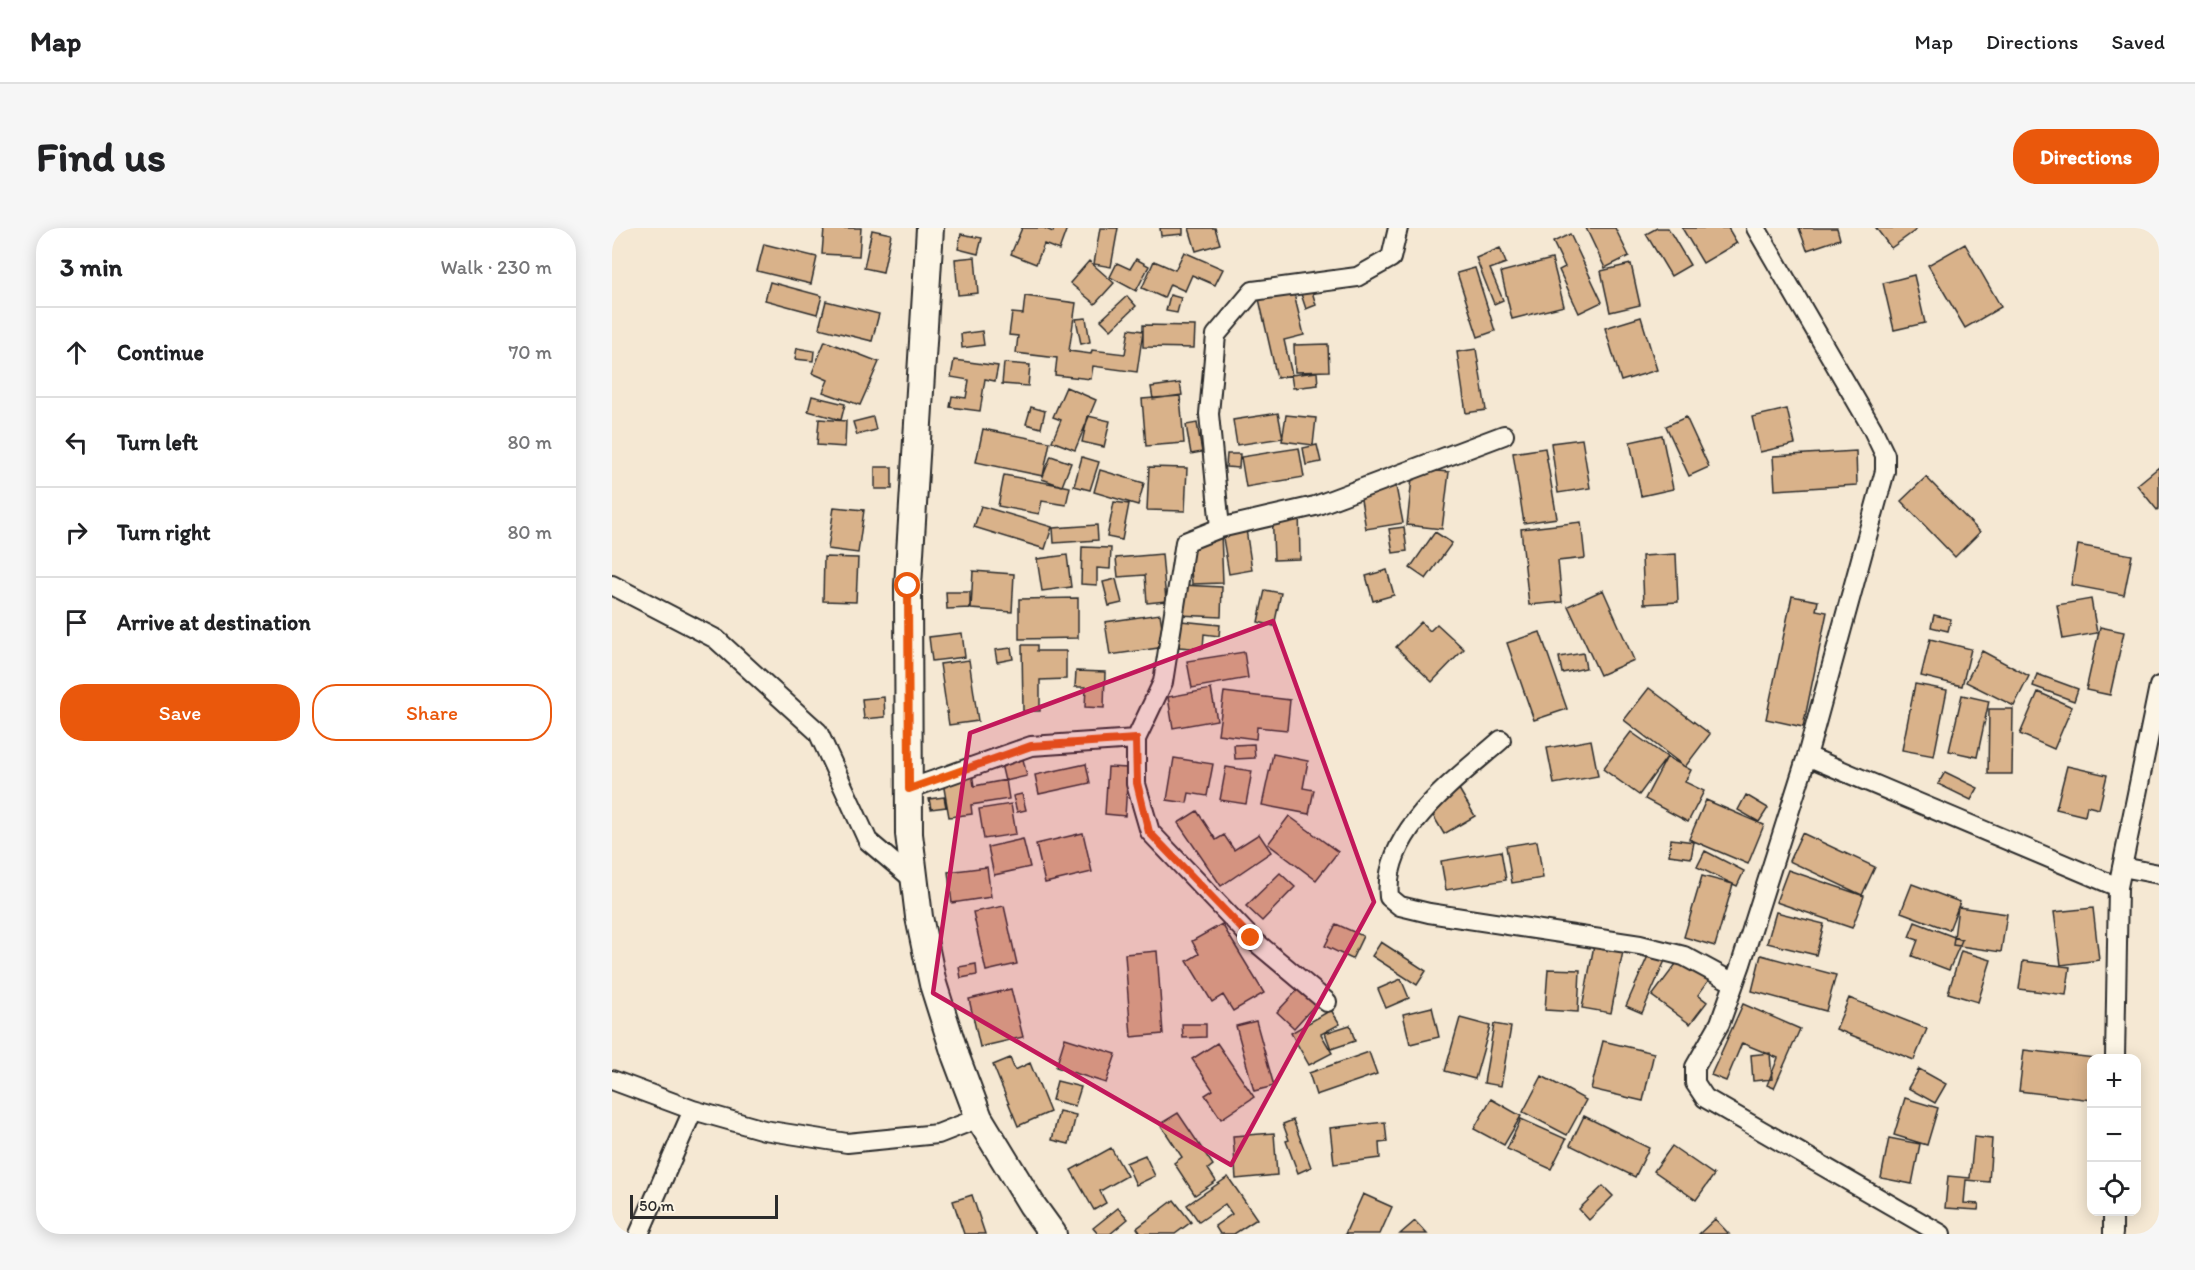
<!DOCTYPE html>
<html lang="en">
<head>
<meta charset="utf-8">
<style>
  :root { --surface:#fff; --page:#f6f6f6; --text:#202124; --muted:#757577; --line:#e0e0e0; --accent:#ea580c }
  body { margin:0; font-family:Itim,sans-serif; background:var(--page); color:var(--text) }
  .controls { position:absolute; right:18px; bottom:18px; display:grid; overflow:hidden; border-radius:12px; box-shadow:0 3px 15px #0003 }
  .controls button { width:54px; height:54px; display:grid; place-items:center; padding:0; border:0; border-bottom:2px solid var(--line); background:var(--surface); color:var(--text); font:30px sans-serif }
  .scale { position:absolute; left:18px; bottom:15px; width:148px; box-sizing:border-box; padding-left:6px; border:3px solid #2b2b2b; border-top:0; font-size:16px; line-height:21px; white-space:nowrap; color:#2b2b2b; -webkit-text-stroke:4px #fcf5e5; paint-order:stroke }
  .stop { position:absolute; width:18px; height:18px; margin:-14px; border:4px solid #ea580c; border-radius:50%; background:#fff }
  .stop.end { background:#ea580c; border-color:#fff; box-shadow:0 2px 6px #0008 }
  .list { margin:0; padding:0; list-style:none }
  h2 { display:flex; justify-content:space-between; align-items:center; height:78px; margin:0; padding:0 24px; font-size:26px }
  h2 small { font-size:20px; font-weight:400; color:var(--muted) }
  .list li { display:grid; grid-template-columns:39px 1fr auto; gap:18px; align-items:center; box-sizing:border-box; height:90px; padding:0 24px; border-top:2px solid var(--line) }
  .list b { display:block; font-size:22px; white-space:nowrap }
  .list em { font-size:20px; font-style:normal; color:var(--muted) }
  .actions { display:flex; gap:12px; padding:18px 24px }
  .actions a { flex:1; padding:14px 0; border:2px solid var(--accent); border-radius:24px; text-align:center; font-size:21px; color:var(--accent) }
  .actions .main { background:var(--accent); color:#fff }
  .icon { flex:none; width:33px; height:33px; fill:none; stroke:currentColor; stroke-width:2; stroke-linecap:round; stroke-linejoin:round }
  .map { position:relative; flex:none; width:1547px; height:1006px; overflow:hidden; border-radius:24px }
  header { display:flex; align-items:center; gap:36px; box-sizing:border-box; height:84px; padding:0 30px; background:var(--surface); border-bottom:2px solid var(--line) }
  header strong { font-size:28px }
  nav { display:flex; gap:33px; margin-inline-start:auto; font-size:21px }
  .intro { display:flex; align-items:center; justify-content:space-between; box-sizing:border-box; height:144px; padding:0 36px }
  h1 { margin:0; font-size:42px }
  .button { padding:15px 27px; border-radius:24px; background:var(--accent); color:#fff; font-size:21px; font-weight:700 }
  main { display:flex; gap:36px; padding:0 36px }
  aside { flex:1; background:var(--surface); border-radius:24px; box-shadow:0 3px 15px #0003 }
  .map>svg:first-child { display:block }
  .building { fill:#d9b28a; stroke:#2b2b2b; stroke-width:1.5 }
  .lines { fill:none; stroke-linecap:round; stroke-linejoin:round }
  .street-casing { stroke:#2b2b2b; stroke-width:22 }
  .secondary-casing { stroke:#2b2b2b; stroke-width:30 }
  .street { stroke:#fcf5e5; stroke-width:18 }
  .secondary { stroke:#fcf5e5; stroke-width:26 }
  .route { stroke:#ea580c; stroke-width:8 }
  .marked { fill:#c2185b; fill-opacity:0.2; stroke:#c2185b; stroke-width:4.5; stroke-linejoin:round }
</style>
</head>
<body>
<header>
<strong>Map</strong>
<nav><a>Map</a><a>Directions</a><a>Saved</a></nav>
</header>
<div class="intro"><h1>Find us</h1><a class="button">Directions</a></div>
<main>
<aside>
<h2>3 min<small>Walk · 230 m</small></h2>
<ul class="list">
<li><svg class="icon" aria-label="ahead" viewBox="0 0 24 24"><path d="M12 20V5M6 11l6-6 6 6"/></svg><div><b>Continue</b></div><em>70 m</em></li>
<li><svg class="icon" aria-label="left" viewBox="0 0 24 24"><path d="M17 20v-9H6M10 6l-5 5 5 5"/></svg><div><b>Turn left</b></div><em>80 m</em></li>
<li><svg class="icon" aria-label="right" viewBox="0 0 24 24"><path d="M7 20v-9h11M14 6l5 5-5 5"/></svg><div><b>Turn right</b></div><em>80 m</em></li>
<li><svg class="icon" aria-label="arrive" viewBox="0 0 24 24"><path d="M6 21V4h12l-3 4 3 4H6"/></svg><div><b>Arrive at destination</b></div></li>
</ul>
<div class="actions"><a class="main">Save</a><a>Share</a></div>
</aside>
<div class="map">
<svg width="1547" height="1006" viewBox="0 0 1547 1006">
  <rect width="100%" height="100%" fill="#f5e8d3"/>
  <filter id="ink" filterUnits="userSpaceOnUse"><feTurbulence type="fractalNoise" baseFrequency=".0167" numOctaves="2"/><feDisplacementMap in="SourceGraphic" scale="12" xChannelSelector="R" yChannelSelector="G"/><feConvolveMatrix kernelMatrix="1 2 1 2 8 2 1 2 1" color-interpolation-filters="sRGB"/></filter>
  <g filter="url(#ink)">
    <!-- building -->
    <path class="building" d="M 212,0 L 249,0 L 247,28 L 210,26 Z
      M 410,0 L 432,0 L 441,4 L 442,0 L 455,0 L 447,22 L 432,16 L 424,36 L 399,26 Z
      M 488,0 L 506,0 L 499,39 L 482,36 Z
      M 548,0 L 571,0 L 571,6 L 549,8 Z
      M 577,0 L 603,0 L 608,16 L 584,23 Z
      M 974,0 L 1003,0 L 1017,28 L 993,40 Z
      M 1045,0 L 1056,0 L 1078,37 L 1059,48 L 1034,6 Z
      M 1070,0 L 1116,0 L 1125,15 L 1091,35 Z
      M 1187,0 L 1225,0 L 1228,11 L 1195,22 Z
      M 1264,0 L 1303,0 L 1304,2 L 1279,20 Z
      M 260,2 L 279,6 L 271,44 L 252,40 Z
      M 349,6 L 370,10 L 366,26 L 346,21 Z
      M 958,6 L 990,74 L 967,85 L 947,42 L 953,39 L 941,14 Z
      M 152,16 L 205,29 L 199,56 L 145,43 Z
      M 1353,16 L 1389,79 L 1353,100 L 1316,37 Z
      M 888,20 L 894,35 L 878,41 L 891,72 L 882,76 L 864,30 Z
      M 572,24 L 611,41 L 603,57 L 580,47 L 573,63 L 558,56 L 552,70 L 530,60 L 542,33 L 563,42 Z
      M 363,29 L 366,65 L 346,67 L 343,31 Z
      M 524,31 L 537,38 L 524,63 L 498,49 L 505,35 L 518,41 Z
      M 940,31 L 952,78 L 900,91 L 889,44 Z
      M 477,33 L 502,55 L 483,76 L 458,55 Z
      M 1019,36 L 1028,77 L 998,84 L 989,43 Z
      M 863,40 L 883,103 L 866,109 L 845,45 Z
      M 1302,47 L 1313,95 L 1282,102 L 1271,55 Z
      M 158,54 L 210,68 L 205,86 L 153,72 Z
      M 679,54 L 692,107 L 672,112 L 680,147 L 665,150 L 645,62 Z
      M 699,60 L 704,77 L 694,81 L 688,63 Z
      M 558,67 L 569,70 L 565,85 L 554,83 Z
      M 413,68 L 464,75 L 457,123 L 479,126 L 480,122 L 513,126 L 517,101 L 531,103 L 525,144 L 481,138 L 479,151 L 443,147 L 445,130 L 404,125 L 406,108 L 397,107 L 400,85 L 411,86 Z
      M 515,68 L 524,78 L 499,102 L 489,92 Z
      M 214,73 L 267,86 L 260,113 L 207,100 Z
      M 1029,89 L 1045,142 L 1009,153 L 993,100 Z
      M 474,90 L 478,114 L 469,116 L 464,91 Z
      M 531,97 L 583,98 L 582,120 L 531,119 Z
      M 370,103 L 372,117 L 350,120 L 349,106 Z
      M 213,113 L 267,134 L 248,177 L 211,164 L 216,152 L 200,145 Z
      M 716,116 L 717,143 L 683,144 L 682,117 Z
      M 185,120 L 202,123 L 201,133 L 183,131 Z
      M 864,121 L 874,182 L 854,185 L 845,124 Z
      M 342,132 L 386,138 L 383,153 L 373,151 L 368,183 L 338,179 L 340,168 L 354,170 L 357,152 L 339,149 Z
      M 392,135 L 418,137 L 416,158 L 390,156 Z
      M 705,144 L 706,157 L 681,160 L 679,147 Z
      M 568,155 L 570,167 L 541,171 L 539,159 Z
      M 454,159 L 484,172 L 463,222 L 440,213 L 449,192 L 441,189 Z
      M 200,168 L 233,176 L 229,192 L 196,183 Z
      M 568,168 L 572,215 L 534,218 L 530,171 Z
      M 419,179 L 433,183 L 429,200 L 414,196 Z
      M 1175,181 L 1183,216 L 1148,224 L 1140,189 Z
      M 666,185 L 671,210 L 625,217 L 621,192 Z
      M 674,187 L 704,190 L 701,217 L 670,213 Z
      M 476,188 L 498,193 L 492,219 L 470,214 Z
      M 261,189 L 264,202 L 245,207 L 241,194 Z
      M 1074,189 L 1097,239 L 1077,248 L 1054,198 Z
      M 207,191 L 234,193 L 233,219 L 205,217 Z
      M 585,195 L 590,224 L 579,226 L 574,197 Z
      M 371,201 L 438,214 L 431,248 L 364,234 Z
      M 1050,207 L 1061,261 L 1029,268 L 1018,214 Z
      M 970,211 L 978,260 L 946,265 L 939,215 Z
      M 705,217 L 709,234 L 694,237 L 691,220 Z
      M 687,220 L 692,249 L 634,259 L 629,229 Z
      M 933,220 L 945,290 L 912,295 L 901,225 Z
      M 1244,223 L 1245,257 L 1163,262 L 1161,228 Z
      M 615,226 L 628,226 L 627,240 L 614,239 Z
      M 439,228 L 459,235 L 450,258 L 430,251 Z
      M 470,229 L 487,234 L 478,262 L 462,258 Z
      M 263,239 L 280,239 L 280,261 L 263,261 Z
      M 537,239 L 575,240 L 573,283 L 535,282 Z
      M 1547,239 L 1547,280 L 1545,282 L 1525,257 Z
      M 801,241 L 837,244 L 830,301 L 795,297 Z
      M 488,242 L 532,255 L 526,277 L 482,264 Z
      M 392,247 L 458,259 L 454,277 L 430,273 L 427,286 L 386,278 Z
      M 782,248 L 791,295 L 754,301 L 746,254 Z
      M 1314,249 L 1368,304 L 1343,329 L 1289,273 Z
      M 502,274 L 517,276 L 510,312 L 495,309 Z
      M 369,278 L 440,299 L 433,321 L 362,299 Z
      M 222,279 L 252,282 L 246,325 L 216,321 Z
      M 660,279 L 687,279 L 688,331 L 662,332 Z
      M 969,294 L 973,330 L 946,333 L 950,374 L 917,377 L 909,301 Z
      M 485,297 L 486,312 L 442,315 L 441,300 Z
      M 792,299 L 795,323 L 781,325 L 777,301 Z
      M 634,301 L 640,342 L 617,346 L 610,304 Z
      M 823,304 L 840,315 L 814,351 L 798,340 Z
      M 609,305 L 611,355 L 580,356 L 577,307 Z
      M 1466,317 L 1520,327 L 1512,367 L 1459,357 Z
      M 470,319 L 499,320 L 498,341 L 485,340 L 485,357 L 469,356 Z
      M 550,326 L 554,373 L 535,375 L 533,347 L 506,349 L 504,330 Z
      M 1064,326 L 1066,374 L 1032,376 L 1030,328 Z
      M 455,327 L 459,359 L 430,363 L 425,331 Z
      M 212,329 L 246,330 L 244,374 L 211,373 Z
      M 775,342 L 782,367 L 761,373 L 754,348 Z
      M 361,343 L 402,346 L 400,384 L 359,381 Z
      M 504,351 L 510,375 L 497,378 L 491,354 Z
      M 569,357 L 610,359 L 609,389 L 567,387 Z
      M 653,362 L 669,365 L 662,398 L 646,394 Z
      M 991,362 L 1022,432 L 988,447 L 956,378 Z
      M 334,364 L 358,364 L 358,380 L 335,381 Z
      M 1180,368 L 1206,373 L 1204,382 L 1215,384 L 1191,499 L 1154,491 Z
      M 466,370 L 466,410 L 407,411 L 407,371 Z
      M 1479,371 L 1485,405 L 1451,411 L 1445,377 Z
      M 548,386 L 553,419 L 498,427 L 493,394 Z
      M 1322,387 L 1339,391 L 1336,403 L 1319,399 Z
      M 569,393 L 608,397 L 607,408 L 592,406 L 591,421 L 567,419 Z
      M 809,394 L 818,403 L 825,396 L 852,421 L 820,454 L 784,419 Z
      M 1488,399 L 1512,404 L 1498,467 L 1474,462 Z
      M 928,404 L 955,481 L 922,492 L 895,415 Z
      M 350,405 L 353,429 L 320,433 L 317,409 Z
      M 1318,411 L 1359,421 L 1350,458 L 1309,448 Z
      M 410,417 L 425,417 L 425,423 L 454,423 L 454,451 L 428,452 L 428,483 L 411,483 Z
      M 399,420 L 401,431 L 385,434 L 383,422 Z
      M 1370,423 L 1417,448 L 1402,478 L 1354,454 Z
      M 632,424 L 636,450 L 580,460 L 575,433 Z
      M 971,425 L 974,440 L 950,445 L 947,429 Z
      M 357,432 L 366,493 L 337,497 L 328,436 Z
      M 464,443 L 493,444 L 492,480 L 473,479 L 474,459 L 463,459 Z
      M 1425,446 L 1466,461 L 1462,473 L 1421,458 Z
      M 1303,456 L 1335,462 L 1322,528 L 1290,522 Z
      M 1037,460 L 1098,506 L 1073,539 L 1012,492 Z
      M 599,461 L 605,492 L 561,500 L 556,469 Z
      M 612,464 L 678,472 L 675,502 L 645,499 L 644,511 L 606,506 Z
      M 1426,464 L 1460,479 L 1442,521 L 1408,506 Z
      M 1350,467 L 1377,473 L 1365,529 L 1337,523 Z
      M 272,469 L 273,489 L 252,491 L 250,471 Z
      M 1377,481 L 1401,481 L 1400,546 L 1376,546 Z
      M 1019,504 L 1055,529 L 1027,567 L 991,541 Z
      M 979,512 L 986,548 L 942,556 L 935,520 Z
      M 642,516 L 643,530 L 623,531 L 622,517 Z
      M 661,526 L 696,533 L 691,560 L 702,562 L 697,586 L 650,577 Z
      M 410,527 L 415,548 L 393,553 L 388,532 Z
      M 1055,529 L 1079,542 L 1073,554 L 1092,563 L 1076,594 L 1033,571 Z
      M 562,530 L 601,536 L 595,568 L 577,565 L 575,575 L 555,572 Z
      M 474,536 L 478,555 L 427,566 L 423,547 Z
      M 359,538 L 362,558 L 394,552 L 397,571 L 359,577 L 360,586 L 337,589 L 329,543 Z
      M 1455,538 L 1495,547 L 1487,581 L 1475,578 L 1473,588 L 1444,581 Z
      M 496,539 L 516,540 L 513,588 L 493,586 Z
      M 614,539 L 640,543 L 634,576 L 608,572 Z
      M 1333,544 L 1366,560 L 1359,572 L 1326,556 Z
      M 844,556 L 863,588 L 832,606 L 813,574 Z
      M 410,566 L 414,582 L 405,584 L 401,568 Z
      M 1134,567 L 1156,580 L 1147,594 L 1126,582 Z
      M 332,569 L 334,579 L 319,581 L 317,571 Z
      M 1094,572 L 1152,597 L 1136,636 L 1077,611 Z
      M 399,576 L 404,606 L 372,611 L 367,581 Z
      M 585,583 L 604,612 L 612,607 L 622,622 L 647,606 L 659,624 L 609,658 L 566,595 Z
      M 677,588 L 726,624 L 704,652 L 656,616 Z
      M 471,605 L 480,644 L 433,655 L 424,616 Z
      M 1190,605 L 1263,639 L 1250,667 L 1177,633 Z
      M 411,611 L 418,639 L 382,647 L 376,619 Z
      M 1059,611 L 1082,614 L 1079,630 L 1057,627 Z
      M 925,613 L 931,650 L 900,655 L 894,618 Z
      M 889,623 L 894,652 L 834,662 L 829,633 Z
      M 1093,623 L 1132,643 L 1125,658 L 1085,639 Z
      M 375,639 L 379,669 L 340,675 L 336,644 Z
      M 1176,642 L 1252,668 L 1240,700 L 1164,674 Z
      M 668,645 L 683,659 L 650,693 L 634,678 Z
      M 1090,648 L 1121,656 L 1103,718 L 1072,709 Z
      M 1300,656 L 1348,674 L 1337,702 L 1289,684 Z
      M 392,678 L 405,736 L 374,743 L 361,684 Z
      M 1346,679 L 1395,686 L 1389,724 L 1341,717 Z
      M 1481,680 L 1487,732 L 1449,737 L 1442,684 Z
      M 1164,684 L 1212,696 L 1204,727 L 1155,715 Z
      M 1303,694 L 1350,712 L 1337,742 L 1300,728 L 1306,712 L 1297,709 Z
      M 610,696 L 652,765 L 621,783 L 611,767 L 600,774 L 575,733 L 587,726 L 580,713 Z
      M 724,696 L 751,708 L 740,731 L 713,718 Z
      M 984,707 L 1013,713 L 999,785 L 970,780 Z
      M 769,714 L 814,743 L 805,757 L 760,728 Z
      M 1039,721 L 1055,728 L 1030,785 L 1014,778 Z
      M 545,723 L 551,806 L 519,809 L 513,726 Z
      M 1349,723 L 1379,732 L 1366,774 L 1336,765 Z
      M 1149,727 L 1224,747 L 1214,783 L 1140,763 Z
      M 1070,728 L 1099,749 L 1086,767 L 1095,774 L 1078,796 L 1040,768 Z
      M 1411,733 L 1458,739 L 1454,767 L 1407,761 Z
      M 364,736 L 365,747 L 349,750 L 347,739 Z
      M 936,741 L 968,742 L 966,784 L 933,782 Z
      M 789,751 L 797,770 L 774,780 L 766,761 Z
      M 695,752 L 712,767 L 682,800 L 665,784 Z
      M 399,761 L 411,809 L 368,819 L 357,771 Z
      M 1237,770 L 1315,801 L 1302,832 L 1224,801 Z
      M 1131,776 L 1188,801 L 1162,860 L 1155,857 L 1166,830 L 1130,815 L 1114,853 L 1099,847 Z
      M 820,779 L 827,809 L 798,816 L 791,786 Z
      M 719,782 L 728,796 L 709,806 L 720,825 L 697,837 L 679,805 Z
      M 848,790 L 878,798 L 863,851 L 833,843 Z
      M 644,793 L 662,858 L 642,863 L 624,798 Z
      M 570,796 L 594,796 L 594,809 L 571,810 Z
      M 882,796 L 899,799 L 889,858 L 872,855 Z
      M 738,797 L 743,813 L 719,821 L 713,805 Z
      M 453,810 L 504,826 L 494,855 L 444,839 Z
      M 991,813 L 1042,825 L 1031,873 L 979,861 Z
      M 605,815 L 642,869 L 609,891 L 593,867 L 601,862 L 580,831 Z
      M 1412,822 L 1483,830 L 1480,830 L 1480,872 L 1407,863 Z
      M 757,824 L 765,846 L 704,867 L 697,845 Z
      M 1158,825 L 1160,851 L 1141,853 L 1139,827 Z
      M 398,830 L 403,842 L 418,835 L 438,884 L 406,898 L 381,837 Z
      M 1307,841 L 1334,856 L 1323,875 L 1296,860 Z
      M 930,848 L 974,872 L 955,907 L 911,884 Z
      M 445,853 L 469,859 L 463,878 L 440,872 Z
      M 1293,870 L 1326,880 L 1315,917 L 1282,907 Z
      M 879,871 L 909,888 L 892,917 L 862,901 Z
      M 447,883 L 464,887 L 457,916 L 440,912 Z
      M 566,885 L 601,937 L 596,941 L 604,953 L 583,967 L 562,935 L 570,929 L 548,896 Z
      M 972,888 L 1037,920 L 1023,949 L 958,917 Z
      M 909,891 L 954,911 L 939,941 L 895,921 Z
      M 681,892 L 699,939 L 686,945 L 674,913 L 677,912 L 671,896 Z
      M 773,894 L 775,914 L 767,915 L 768,930 L 722,936 L 718,900 Z
      M 662,905 L 665,947 L 624,951 L 621,908 Z
      M 1362,909 L 1380,911 L 1377,954 L 1354,952 L 1352,975 L 1367,976 L 1366,982 L 1333,980 L 1336,948 L 1358,950 Z
      M 1277,910 L 1308,916 L 1300,956 L 1269,950 Z
      M 1060,918 L 1102,947 L 1084,972 L 1042,943 Z
      M 499,920 L 515,948 L 488,963 L 494,975 L 482,982 L 459,942 Z
      M 533,927 L 543,948 L 524,957 L 514,935 Z
      M 616,949 L 645,991 L 622,1006 L 608,1006 L 603,998 L 620,986 L 613,976 L 587,994 L 575,977 Z
      M 991,958 L 1001,968 L 977,992 L 967,981 Z
      M 751,966 L 780,979 L 768,1006 L 733,1006 Z
      M 360,967 L 373,1006 L 352,1006 L 341,973 Z
      M 562,972 L 579,994 L 563,1006 L 529,1006 L 525,1000 Z
      M 506,980 L 516,991 L 498,1006 L 486,1006 L 481,1000 Z
      M 1103,991 L 1117,1006 L 1087,1006 Z
      M 803,993 L 815,1006 L 788,1006 Z"/>
    <g class="lines">
      <!-- street casing -->
      <g class="street-casing">
        <path id="street" d="M 1144,0 L 1260,200 L 1273,227 L 1273,243 L 1195,528 L 1129,736 L 1108,795 L 1083,839 L 1083,855 L 1093,870 L 1329,1006
          M 608,300 L 703,278 L 892,207
          M 0,357 L 104,411 L 206,504 L 256,613 L 303,653
          M 524,511 L 524,556 L 538,604 L 639,710 L 715,774
          M 889,512 C 845,551 770,603 777,669 L 788,678 L 817,685 L 1028,717 L 1072,728 L 1122,755
          M 1195,528 L 1506,659
          M 297,561 L 419,518 L 524,511 L 551,454 L 573,314 L 608,300 L 597,186 L 604,107 L 641,63 L 745,49 L 779,30 L 786,0
          M 1510,639 L 1547,646
          M 1503,830 L 1506,659 L 1547,458
          M 0,852 L 81,882 L 152,902 L 235,915 L 326,906 L 367,890
          M 27,1006 L 81,882
          M 1501,1006 L 1501,984"/>
      </g>
      <!-- secondary casing -->
      <g class="secondary-casing">
        <path id="secondary" d="M 318,0 L 296,358 L 297,606 L 307,689 L 321,756 L 344,829 L 367,890 L 420,977 L 441,1006"/>
      </g>
      <!-- street -->
      <use href="#street" class="street"/>
      <!-- secondary -->
      <use href="#secondary" class="secondary"/>
    </g>
  </g>
  <g class="lines" filter="url(#ink)">
    <!-- route -->
    <path class="route" d="M 296,358 L 297,561 L 419,518 L 524,511 L 525,555 L 537,604 L 639,710"/>
  </g>
  <!-- marked area -->
  <path class="marked" d="M 661,393 L 762,674 L 619,937 L 321,765 L 358,505 Z"/>
</svg>
<div class="controls">
<button>+</button>
<button>−</button>
<button><svg class="icon" aria-label="locate" viewBox="0 0 24 24"><circle cx="12" cy="12" r="6"/><path d="M12 2v4M12 18v4M2 12h4M18 12h4"/></svg></button>
</div>
<div class="scale">50 m</div>
<div class="stop" style="left:296px;top:358px"></div>
<div class="stop end" style="left:639px;top:710px"></div>
</div>
</main>
</body>
</html>
